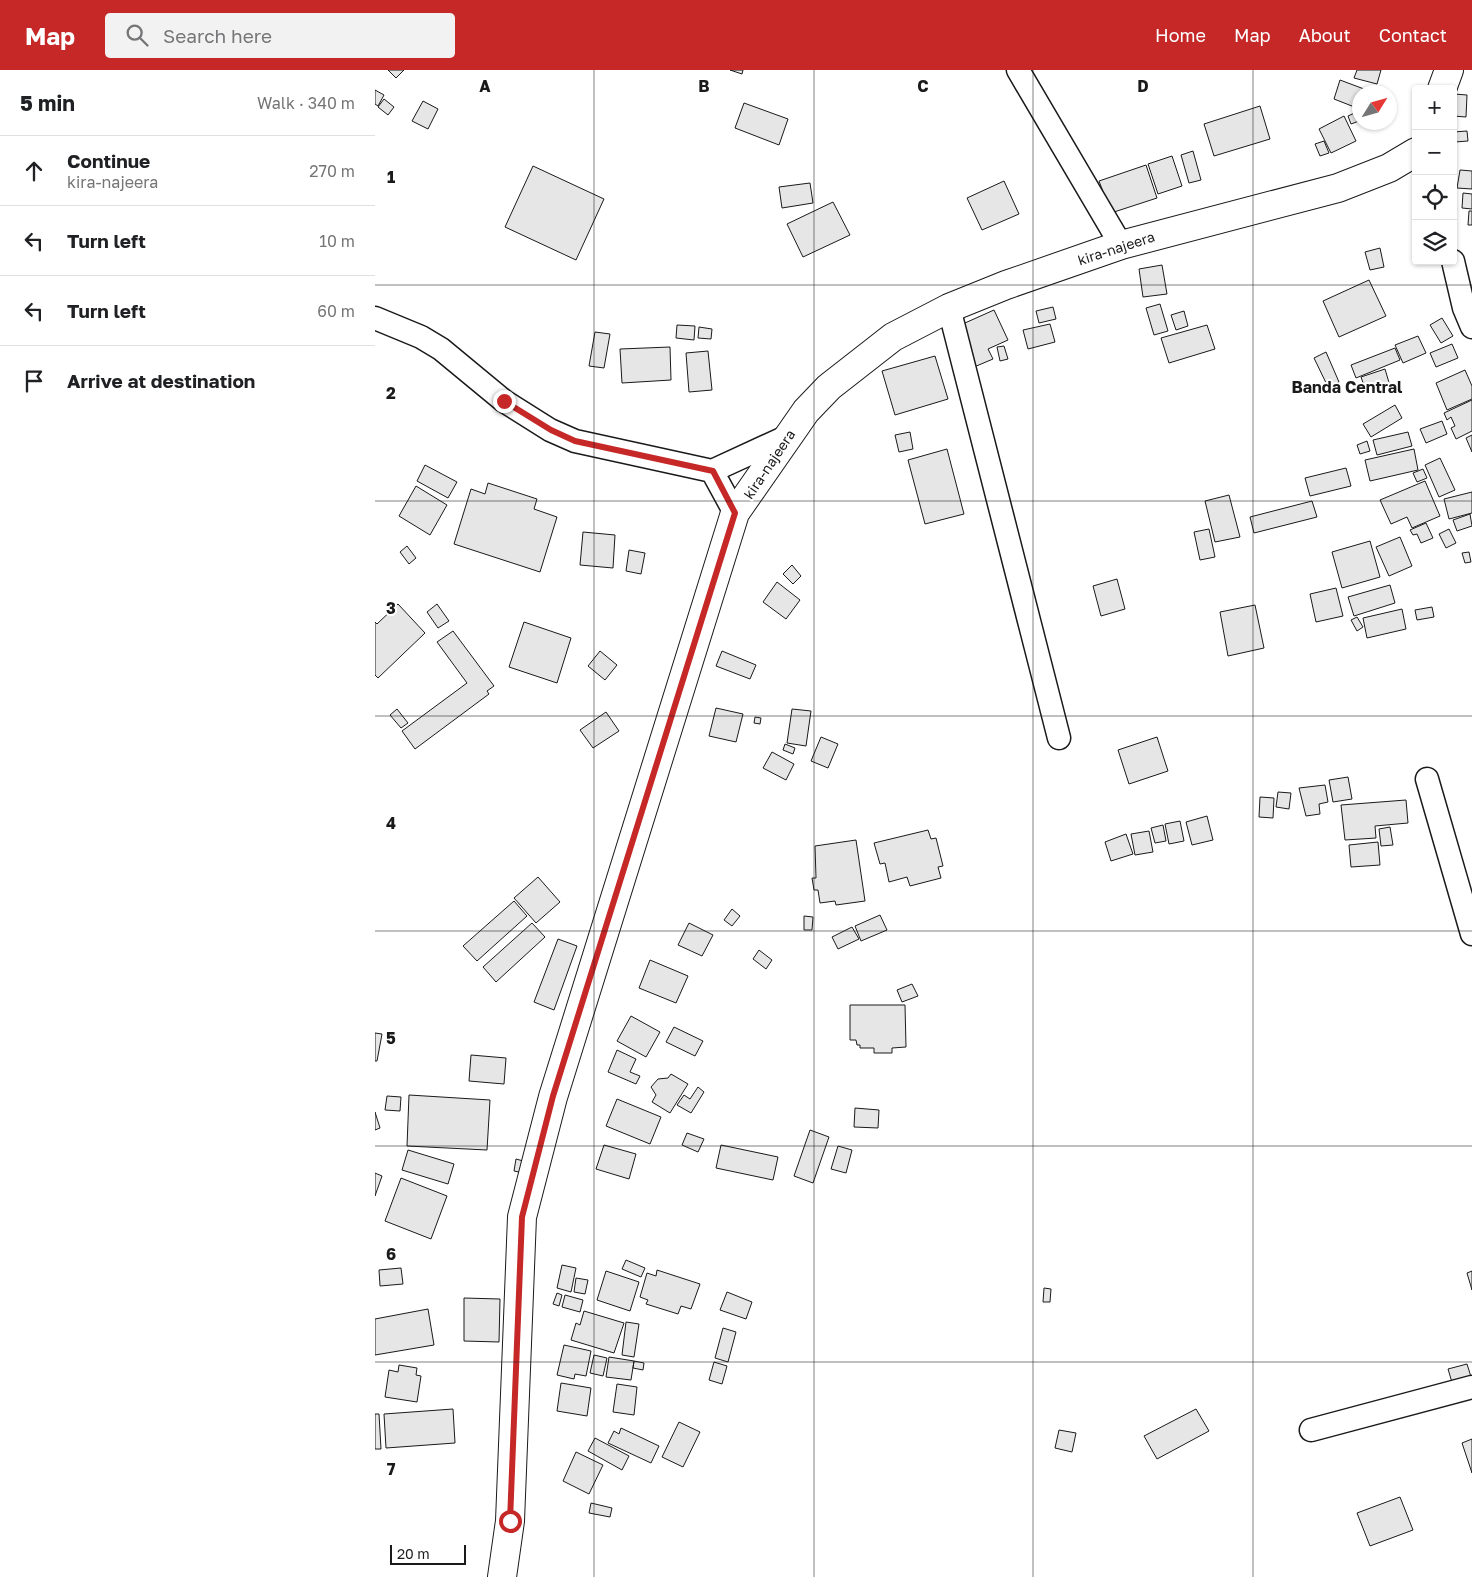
<!DOCTYPE html>
<html lang="en">
<head>
<meta charset="utf-8">
<style>
  :root { --surface:#fff; --page:#f2f2f2; --text:#202124; --muted:#757577; --line:#e0e0e0; --accent:#c62828 }
  body { margin:0; font-family:"Golos Text",sans-serif; background:var(--page); color:var(--text) }
  .controls { position:absolute; right:15px; top:15px; display:grid; overflow:hidden; border-radius:5px; box-shadow:0 1px 4px #0004 }
  .controls button { width:45px; height:45px; display:grid; place-items:center; padding:0; border:0; border-bottom:1px solid var(--line); background:var(--surface); color:var(--text); font:25px sans-serif }
  .compass { position:absolute; left:977px; top:15px; width:45px; height:45px; border-radius:50%; background:var(--surface); box-shadow:0 1px 4px #0004; rotate:53deg }
  .scale { position:absolute; left:15px; bottom:12px; width:76px; box-sizing:border-box; padding-left:5px; border:2px solid #1a1a1a; border-top:0; font-size:14px; line-height:18px; white-space:nowrap; color:#1a1a1a; -webkit-text-stroke:4px #fff; paint-order:stroke }
  .stop { position:absolute; width:15px; height:15px; margin:-11px; border:4px solid #c62828; border-radius:50%; background:#fff }
  .stop.end { background:#c62828; border-color:#fff; box-shadow:0 1px 5px #0008 }
  .list { margin:0; padding:0; list-style:none }
  h2 { display:flex; justify-content:space-between; align-items:center; height:65px; margin:0; padding:0 20px; font-size:21px }
  h2 small { font-size:16px; font-weight:400; color:var(--muted) }
  .list li { display:grid; grid-template-columns:32px 1fr auto; gap:15px; align-items:center; box-sizing:border-box; height:70px; padding:0 20px; border-top:1px solid var(--line) }
  .list b { display:block; font-size:19px; white-space:nowrap }
  .list p { margin:0; font-size:16px; white-space:nowrap; color:var(--muted) }
  .list em { font-size:16px; font-style:normal; color:var(--muted) }
  .icon { flex:none; width:28px; height:28px; fill:none; stroke:currentColor; stroke-width:2; stroke-linecap:round; stroke-linejoin:round }
  .map { position:relative; flex:none; width:1097px; height:1507px; overflow:hidden }
  header { display:flex; align-items:center; gap:30px; box-sizing:border-box; height:70px; padding:0 25px; background:var(--accent); color:#fff }
  header strong { font-size:24px }
  nav { display:flex; gap:28px; margin-inline-start:auto; font-size:18px }
  .search { width:350px; height:45px; background:var(--page); display:flex; align-items:center; gap:12px; box-sizing:border-box; padding:0 18px; border-radius:5px; color:var(--muted); font-size:19px }
  main { display:flex }
  aside { flex:1; background:var(--surface) }
  .map>svg:first-child { display:block }
  .building { fill:#e6e6e6; stroke:#1a1a1a }
  .lines { fill:none; stroke-linecap:round; stroke-linejoin:round }
  .minor-casing { stroke:#1a1a1a; stroke-width:25 }
  .tertiary-casing { stroke:#1a1a1a; stroke-width:30 }
  .minor { stroke:#fff; stroke-width:22 }
  .tertiary { stroke:#fff; stroke-width:28 }
  .route { stroke:#c62828; stroke-width:6 }
  .grid { fill:none; stroke:#1a1a1a; stroke-width:1; stroke-opacity:0.55 }
  .labels { text-anchor:middle; dominant-baseline:central; stroke-width:4; stroke-linejoin:round; paint-order:stroke }
  .street-label { font-size:14px; fill:#1a1a1a; stroke:#fff }
  .quarter-label { font-size:16px; font-weight:bold; fill:#1a1a1a; stroke:#fff }
  .grid-label { font-size:16px; text-anchor:middle; font-weight:bold; fill:#1a1a1a; stroke:#fff; stroke-width:4; stroke-linejoin:round; paint-order:stroke }
</style>
</head>
<body>
<header>
<strong>Map</strong>
<div class="search"><svg class="icon" aria-label="search" viewBox="0 0 24 24"><circle cx="10" cy="10" r="6"/><path d="M15 15l6 6"/></svg>Search here</div>
<nav><a>Home</a><a>Map</a><a>About</a><a>Contact</a></nav>
</header>
<main>
<aside>
<h2>5 min<small>Walk · 340 m</small></h2>
<ul class="list">
<li><svg class="icon" aria-label="ahead" viewBox="0 0 24 24"><path d="M12 20V5M6 11l6-6 6 6"/></svg><div><b>Continue</b><p>kira-najeera</p></div><em>270 m</em></li>
<li><svg class="icon" aria-label="left" viewBox="0 0 24 24"><path d="M17 20v-9H6M10 6l-5 5 5 5"/></svg><div><b>Turn left</b></div><em>10 m</em></li>
<li><svg class="icon" aria-label="left" viewBox="0 0 24 24"><path d="M17 20v-9H6M10 6l-5 5 5 5"/></svg><div><b>Turn left</b></div><em>60 m</em></li>
<li><svg class="icon" aria-label="arrive" viewBox="0 0 24 24"><path d="M6 21V4h12l-3 4 3 4H6"/></svg><div><b>Arrive at destination</b></div></li>
</ul>
</aside>
<div class="map">
<svg width="1097" height="1507" viewBox="0 0 1097 1507">
  <rect width="100%" height="100%" fill="#fff"/>
  <!-- building -->
  <path class="building" d="M 13,0 L 29,0 L 21,8 Z
    M 355,0 L 368,0 L 367,4 Z
    M 982,0 L 1006,0 L 1002,14 L 979,8 Z
    M 965,10 L 989,19 L 988,22 L 984,22 L 982,38 L 959,29 Z
    M 0,20 L 9,25 L 3,36 L 0,34 Z
    M 1079,24 L 1092,25 L 1091,47 L 1078,46 Z
    M 9,29 L 19,37 L 13,45 L 3,37 Z
    M 48,31 L 63,39 L 53,59 L 37,51 Z
    M 369,33 L 413,49 L 404,75 L 360,58 Z
    M 885,36 L 895,69 L 839,86 L 829,54 Z
    M 984,41 L 984,51 L 976,54 L 973,46 Z
    M 969,46 L 981,71 L 956,83 L 944,59 Z
    M 1092,61 L 1093,71 L 1080,72 L 1078,62 Z
    M 949,71 L 954,83 L 945,86 L 940,74 Z
    M 818,81 L 826,110 L 814,113 L 806,85 Z
    M 797,86 L 807,116 L 783,124 L 773,94 Z
    M 771,95 L 782,128 L 736,143 L 724,111 Z
    M 158,96 L 229,129 L 201,190 L 130,157 Z
    M 1085,100 L 1097,101 L 1097,119 L 1082,118 Z
    M 629,111 L 644,144 L 607,160 L 592,128 Z
    M 435,113 L 438,133 L 407,138 L 404,117 Z
    M 1088,123 L 1097,124 L 1097,139 L 1087,138 Z
    M 458,132 L 475,165 L 428,187 L 412,154 Z
    M 1094,141 L 1097,141 L 1097,155 L 1093,155 Z
    M 1005,178 L 1009,197 L 995,200 L 990,182 Z
    M 787,195 L 792,224 L 768,227 L 764,199 Z
    M 994,210 L 1011,246 L 964,267 L 948,231 Z
    M 785,234 L 793,261 L 779,265 L 771,238 Z
    M 678,237 L 681,249 L 664,253 L 661,241 Z
    M 619,240 L 633,270 L 613,279 L 618,289 L 599,297 L 581,257 Z
    M 809,241 L 813,256 L 801,260 L 796,245 Z
    M 1067,248 L 1078,266 L 1066,273 L 1055,255 Z
    M 675,254 L 680,272 L 653,279 L 648,260 Z
    M 302,255 L 320,256 L 319,270 L 301,268 Z
    M 832,255 L 840,279 L 794,293 L 786,268 Z
    M 324,257 L 337,259 L 336,269 L 323,268 Z
    M 220,262 L 235,264 L 229,298 L 214,296 Z
    M 1043,266 L 1051,283 L 1028,293 L 1020,275 Z
    M 1077,274 L 1083,288 L 1061,297 L 1055,283 Z
    M 629,276 L 633,289 L 625,291 L 622,277 Z
    M 295,277 L 296,310 L 247,313 L 245,279 Z
    M 1020,278 L 1025,290 L 981,308 L 976,295 Z
    M 333,281 L 337,320 L 314,322 L 311,283 Z
    M 951,282 L 964,312 L 953,317 L 939,288 Z
    M 560,286 L 573,329 L 520,345 L 507,301 Z
    M 1010,299 L 1015,316 L 992,324 L 986,307 Z
    M 1090,300 L 1097,316 L 1097,329 L 1072,340 L 1061,313 Z
    M 1097,330 L 1097,361 L 1081,369 L 1076,358 L 1080,356 L 1076,347 L 1072,350 L 1069,343 Z
    M 1020,335 L 1027,348 L 996,367 L 988,354 Z
    M 1067,351 L 1072,364 L 1051,373 L 1045,359 Z
    M 535,362 L 538,379 L 524,382 L 520,365 Z
    M 1033,362 L 1037,376 L 1002,385 L 998,370 Z
    M 1097,365 L 1097,382 L 1091,368 Z
    M 992,371 L 995,381 L 985,384 L 982,375 Z
    M 572,379 L 589,444 L 550,454 L 533,390 Z
    M 1039,379 L 1043,400 L 995,411 L 990,390 Z
    M 1065,388 L 1080,420 L 1064,427 L 1050,395 Z
    M 50,395 L 82,412 L 73,428 L 42,411 Z
    M 971,398 L 976,416 L 935,426 L 930,408 Z
    M 1048,399 L 1052,408 L 1042,412 L 1038,403 Z
    M 1050,411 L 1065,446 L 1037,458 L 1032,447 L 1016,454 L 1005,430 Z
    M 113,413 L 162,429 L 159,439 L 182,447 L 165,502 L 79,474 L 96,419 L 110,424 Z
    M 41,416 L 72,435 L 55,465 L 24,446 Z
    M 1097,422 L 1097,443 L 1074,449 L 1069,429 Z
    M 854,425 L 865,467 L 840,472 L 830,431 Z
    M 937,431 L 942,447 L 879,463 L 875,447 Z
    M 1095,444 L 1097,456 L 1082,461 L 1078,450 Z
    M 1051,453 L 1058,468 L 1046,473 L 1042,464 L 1038,465 L 1035,460 Z
    M 834,459 L 840,487 L 825,490 L 819,462 Z
    M 1074,459 L 1081,473 L 1071,478 L 1064,464 Z
    M 208,462 L 240,465 L 238,498 L 205,495 Z
    M 1025,467 L 1037,496 L 1014,506 L 1001,477 Z
    M 995,471 L 1005,507 L 967,518 L 957,482 Z
    M 32,476 L 41,488 L 34,494 L 25,482 Z
    M 254,480 L 270,483 L 266,504 L 251,501 Z
    M 1094,482 L 1096,492 L 1090,493 L 1087,483 Z
    M 417,495 L 426,506 L 418,514 L 408,504 Z
    M 742,509 L 750,539 L 726,546 L 718,516 Z
    M 402,512 L 425,530 L 411,549 L 388,532 Z
    M 1015,515 L 1020,533 L 979,546 L 973,527 Z
    M 961,518 L 968,546 L 941,552 L 935,524 Z
    M 23,534 L 50,563 L 3,608 L 0,605 L 0,552 L 2,554 Z
    M 62,534 L 74,551 L 63,558 L 52,542 Z
    M 880,535 L 889,578 L 853,586 L 845,542 Z
    M 1057,537 L 1059,547 L 1042,550 L 1040,540 Z
    M 1027,539 L 1031,559 L 992,568 L 988,548 Z
    M 982,547 L 988,557 L 982,561 L 976,550 Z
    M 149,552 L 196,568 L 182,613 L 134,597 Z
    M 78,561 L 119,616 L 112,621 L 114,624 L 40,679 L 27,661 L 92,613 L 62,572 Z
    M 225,581 L 242,595 L 230,610 L 213,596 Z
    M 347,581 L 381,595 L 375,609 L 341,596 Z
    M 341,638 L 368,644 L 361,672 L 334,666 Z
    M 22,639 L 33,653 L 26,658 L 15,645 Z
    M 417,639 L 436,641 L 431,676 L 412,673 Z
    M 231,642 L 244,661 L 218,678 L 205,660 Z
    M 380,647 L 386,648 L 385,654 L 379,653 Z
    M 446,667 L 463,674 L 453,698 L 436,691 Z
    M 782,667 L 793,701 L 754,714 L 743,680 Z
    M 410,674 L 420,678 L 418,684 L 408,680 Z
    M 397,682 L 419,694 L 411,710 L 388,698 Z
    M 973,707 L 977,729 L 958,732 L 954,710 Z
    M 950,715 L 953,732 L 944,734 L 945,744 L 931,746 L 924,718 Z
    M 903,722 L 916,723 L 914,739 L 901,737 Z
    M 885,727 L 899,728 L 898,748 L 884,747 Z
    M 1031,730 L 1033,753 L 1000,756 L 1001,768 L 970,770 L 966,735 Z
    M 832,746 L 838,770 L 817,775 L 811,752 Z
    M 805,751 L 809,771 L 794,774 L 790,754 Z
    M 788,755 L 791,771 L 780,773 L 776,758 Z
    M 1015,757 L 1018,775 L 1006,776 L 1004,759 Z
    M 553,760 L 556,769 L 561,768 L 568,796 L 563,797 L 566,808 L 535,816 L 532,807 L 514,812 L 510,793 L 505,794 L 499,773 Z
    M 774,761 L 778,782 L 760,785 L 756,764 Z
    M 751,764 L 758,784 L 736,791 L 730,772 Z
    M 481,770 L 490,831 L 461,835 L 460,831 L 445,833 L 443,820 L 439,820 L 437,808 L 441,808 L 440,776 Z
    M 1003,772 L 1005,795 L 976,797 L 974,775 Z
    M 163,807 L 185,832 L 161,853 L 139,828 Z
    M 139,831 L 152,846 L 102,891 L 88,876 Z
    M 357,839 L 365,846 L 357,856 L 349,850 Z
    M 505,845 L 512,860 L 486,871 L 480,856 Z
    M 429,846 L 438,847 L 437,860 L 429,860 Z
    M 157,853 L 170,867 L 121,912 L 108,897 Z
    M 314,853 L 338,865 L 327,886 L 303,875 Z
    M 477,857 L 484,869 L 463,879 L 457,867 Z
    M 183,869 L 202,876 L 179,940 L 159,932 Z
    M 384,880 L 397,890 L 391,899 L 378,889 Z
    M 275,890 L 313,906 L 301,933 L 264,918 Z
    M 537,914 L 543,926 L 527,932 L 522,920 Z
    M 475,935 L 530,935 L 531,977 L 517,978 L 517,983 L 499,983 L 499,978 L 485,978 L 485,975 L 482,975 L 481,970 L 475,970 Z
    M 256,946 L 285,962 L 271,987 L 242,971 Z
    M 299,957 L 328,971 L 320,986 L 291,972 Z
    M 0,963 L 7,964 L 2,991 L 0,991 Z
    M 242,980 L 261,989 L 255,1002 L 265,1006 L 261,1014 L 233,1002 Z
    M 96,985 L 131,988 L 129,1014 L 94,1011 Z
    M 296,1004 L 313,1014 L 295,1043 L 277,1032 L 281,1025 L 276,1017 L 283,1009 L 293,1008 Z
    M 323,1017 L 329,1022 L 316,1043 L 302,1035 L 309,1025 L 315,1029 Z
    M 34,1025 L 115,1030 L 112,1080 L 32,1076 Z
    M 12,1026 L 26,1027 L 25,1041 L 10,1040 Z
    M 242,1029 L 286,1047 L 275,1074 L 231,1056 Z
    M 480,1038 L 504,1040 L 503,1058 L 479,1057 Z
    M 0,1042 L 5,1058 L 0,1060 Z
    M 435,1060 L 454,1067 L 438,1113 L 419,1106 Z
    M 312,1063 L 329,1069 L 323,1082 L 307,1075 Z
    M 229,1075 L 261,1084 L 254,1109 L 221,1099 Z
    M 346,1075 L 403,1087 L 398,1110 L 341,1098 Z
    M 463,1076 L 477,1080 L 471,1103 L 456,1099 Z
    M 33,1080 L 79,1094 L 73,1114 L 27,1100 Z
    M 141,1089 L 152,1092 L 149,1103 L 139,1101 Z
    M 0,1103 L 7,1106 L 0,1126 Z
    M 26,1108 L 72,1126 L 56,1169 L 10,1151 Z
    M 251,1190 L 270,1198 L 266,1207 L 247,1199 Z
    M 187,1195 L 201,1198 L 196,1222 L 182,1218 Z
    M 26,1198 L 28,1214 L 5,1216 L 4,1200 Z
    M 282,1200 L 325,1214 L 316,1239 L 306,1236 L 303,1244 L 271,1234 L 273,1230 L 265,1227 L 272,1203 L 281,1206 Z
    M 231,1201 L 264,1212 L 255,1241 L 222,1230 Z
    M 1097,1201 L 1097,1220 L 1092,1203 Z
    M 201,1208 L 213,1210 L 210,1224 L 199,1222 Z
    M 669,1218 L 676,1219 L 675,1232 L 668,1232 Z
    M 352,1222 L 377,1232 L 371,1249 L 345,1240 Z
    M 182,1223 L 187,1225 L 184,1236 L 178,1234 Z
    M 190,1225 L 208,1230 L 205,1242 L 187,1237 Z
    M 89,1228 L 125,1229 L 124,1272 L 89,1271 Z
    M 53,1239 L 59,1275 L 0,1285 L 0,1249 Z
    M 209,1241 L 249,1253 L 239,1283 L 196,1270 L 201,1253 L 205,1255 Z
    M 251,1252 L 264,1254 L 259,1287 L 247,1285 Z
    M 348,1258 L 361,1262 L 353,1292 L 340,1288 Z
    M 189,1275 L 216,1281 L 211,1306 L 200,1304 L 199,1309 L 182,1305 Z
    M 219,1285 L 232,1288 L 228,1306 L 215,1303 Z
    M 234,1287 L 259,1291 L 256,1310 L 231,1307 Z
    M 259,1291 L 269,1293 L 268,1300 L 258,1298 Z
    M 339,1292 L 352,1296 L 347,1314 L 334,1310 Z
    M 1092,1294 L 1097,1310 L 1079,1319 L 1073,1299 Z
    M 24,1295 L 42,1298 L 41,1305 L 46,1306 L 42,1332 L 10,1327 L 14,1300 L 23,1302 Z
    M 186,1313 L 216,1318 L 212,1346 L 182,1341 Z
    M 242,1314 L 262,1317 L 259,1345 L 238,1342 Z
    M 78,1339 L 80,1373 L 11,1378 L 9,1344 Z
    M 821,1339 L 834,1361 L 782,1389 L 769,1366 Z
    M 0,1344 L 4,1344 L 6,1379 L 0,1379 Z
    M 304,1352 L 325,1362 L 308,1397 L 287,1387 Z
    M 246,1358 L 284,1376 L 276,1393 L 233,1373 L 239,1361 L 244,1364 Z
    M 684,1360 L 701,1363 L 697,1382 L 680,1378 Z
    M 220,1368 L 254,1386 L 247,1400 L 213,1381 Z
    M 1097,1369 L 1097,1403 L 1087,1373 Z
    M 201,1382 L 228,1395 L 214,1424 L 188,1411 Z
    M 1025,1427 L 1038,1460 L 995,1476 L 982,1443 Z
    M 216,1433 L 237,1438 L 235,1447 L 214,1443 Z"/>
  <g class="lines">
    <!-- minor casing -->
    <g class="minor-casing">
      <path id="minor" d="M 643,0 L 746,175
        M 1078,191 L 1089,238 L 1097,257
        M 574,238 L 684,668
        M 0,248 L 46,267 L 66,279 L 129,331 L 175,360 L 200,371 L 337,401 L 411,367
        M 337,401 L 360,443
        M 1052,709 L 1097,864
        M 936,1360 L 1097,1317"/>
    </g>
    <!-- tertiary casing -->
    <g class="tertiary-casing">
      <path id="tertiary" d="M 1067,19 L 1074,0
        M 127,1507 L 135,1451 L 147,1147 L 178,1027 L 360,443 L 431,341 L 454,317 L 518,267 L 574,238 L 631,215 L 746,175 L 963,118 L 1014,98 L 1041,82"/>
    </g>
    <!-- minor -->
    <use href="#minor" class="minor"/>
    <!-- tertiary -->
    <use href="#tertiary" class="tertiary"/>
  </g>
  <g class="lines">
    <!-- route -->
    <path class="route" d="M 129,331 L 176,360 L 200,371 L 338,401 L 360,443 L 178,1026 L 147,1147 L 135,1451"/>
  </g>
  <!-- grid -->
  <path class="grid" d="M 219,0 L 219,1507M 439,0 L 439,1507M 658,0 L 658,1507M 878,0 L 878,1507M 0,215 L 1097,215M 0,431 L 1097,431M 0,646 L 1097,646M 0,861 L 1097,861M 0,1076 L 1097,1076M 0,1292 L 1097,1292"/>
  <g class="labels">
    <!-- street labels -->
    <g class="street-label">
      <text transform="translate(741 178) rotate(-18)">kira-najeera</text>
      <text transform="translate(394 394) rotate(-56)">kira-najeera</text>
    </g>
    <!-- quarter labels -->
    <g class="quarter-label">
      <text x="972" y="317">Banda Central</text>
    </g>
  </g>
  <g class="grid-label">
    <text x="110" y="22">A</text>
    <text x="329" y="22">B</text>
    <text x="548" y="22">C</text>
    <text x="768" y="22">D</text>
    <text x="16" y="113">1</text>
    <text x="16" y="329">2</text>
    <text x="16" y="544">3</text>
    <text x="16" y="759">4</text>
    <text x="16" y="974">5</text>
    <text x="16" y="1190">6</text>
    <text x="16" y="1405">7</text>
  </g>
</svg>
<div class="controls">
<button>+</button>
<button>−</button>
<button><svg class="icon" aria-label="locate" viewBox="0 0 24 24"><circle cx="12" cy="12" r="6"/><path d="M12 2v4M12 18v4M2 12h4M18 12h4"/></svg></button>
<button><svg class="icon" aria-label="layers" viewBox="0 0 24 24"><path d="M12 4l9 5-9 5-9-5zM3 14l9 5 9-5"/></svg></button>
</div>
<svg class="compass" viewBox="-18 -18 36 36"><path d="M0-13l5 13h-10z" fill="#e53935"/><path d="M0 13l5-13h-10z" fill="#757577"/></svg>
<div class="scale">20 m</div>
<div class="stop" style="left:135px;top:1451px"></div>
<div class="stop end" style="left:129px;top:331px"></div>
</div>
</main>
</body>
</html>
